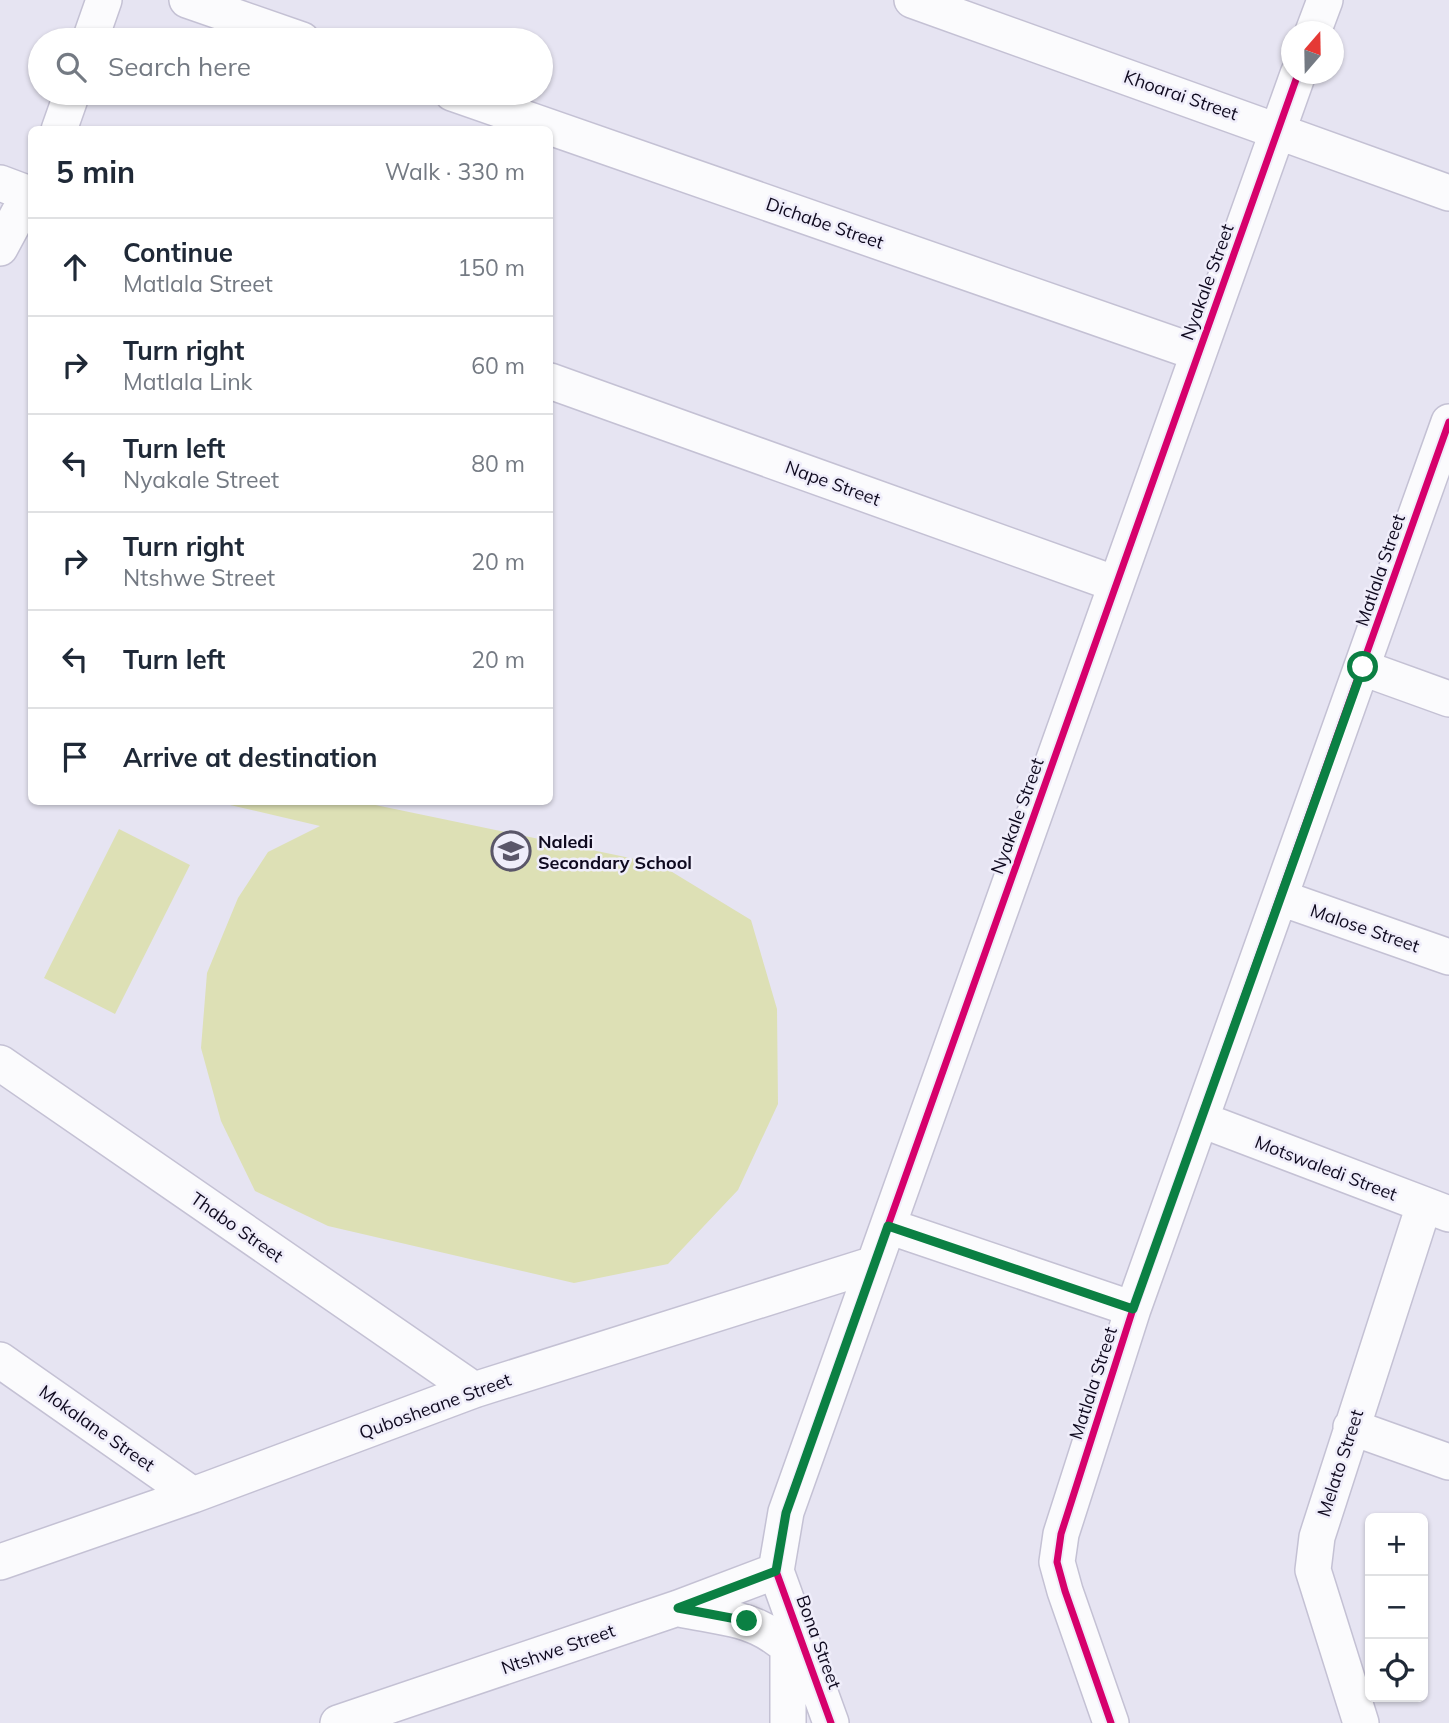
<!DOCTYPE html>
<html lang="en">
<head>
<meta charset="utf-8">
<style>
  :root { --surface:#fff; --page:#f6f6f7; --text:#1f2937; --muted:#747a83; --line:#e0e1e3 }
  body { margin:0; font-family:Mulish,sans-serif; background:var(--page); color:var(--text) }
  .controls { position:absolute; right:21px; bottom:21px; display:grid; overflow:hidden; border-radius:10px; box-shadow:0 2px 5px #0004 }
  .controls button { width:63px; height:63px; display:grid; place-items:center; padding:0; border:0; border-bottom:2px solid var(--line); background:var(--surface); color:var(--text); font:35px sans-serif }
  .compass { position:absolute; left:1281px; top:21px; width:63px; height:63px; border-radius:50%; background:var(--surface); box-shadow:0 2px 5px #0004; rotate:20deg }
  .stop { position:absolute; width:21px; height:21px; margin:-16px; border:5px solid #0b8043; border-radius:50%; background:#fff }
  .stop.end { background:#0b8043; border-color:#fff; box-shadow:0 2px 7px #0008 }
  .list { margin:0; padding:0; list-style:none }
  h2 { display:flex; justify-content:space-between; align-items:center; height:91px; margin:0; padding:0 28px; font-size:30px }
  h2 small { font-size:23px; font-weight:400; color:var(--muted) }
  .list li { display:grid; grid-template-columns:46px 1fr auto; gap:21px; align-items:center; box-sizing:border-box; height:98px; padding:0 28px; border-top:2px solid var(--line) }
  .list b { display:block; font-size:26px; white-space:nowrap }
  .list p { margin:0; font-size:23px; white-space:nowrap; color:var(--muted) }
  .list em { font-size:23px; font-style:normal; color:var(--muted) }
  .icon { flex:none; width:38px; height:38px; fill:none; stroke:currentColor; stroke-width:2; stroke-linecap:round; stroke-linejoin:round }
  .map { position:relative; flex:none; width:1449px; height:1723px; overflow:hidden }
  .search { position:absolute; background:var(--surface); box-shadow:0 2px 5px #0004; left:28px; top:28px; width:525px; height:77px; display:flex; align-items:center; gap:18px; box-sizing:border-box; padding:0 24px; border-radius:38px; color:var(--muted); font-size:26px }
  .panel { position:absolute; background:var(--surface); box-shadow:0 2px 5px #0004; left:28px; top:126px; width:525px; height:679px; border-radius:10px }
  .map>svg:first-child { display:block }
  .green { fill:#dde0b5 }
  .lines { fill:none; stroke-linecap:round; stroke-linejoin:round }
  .minor-casing { stroke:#c4c1d4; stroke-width:38 }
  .minor { stroke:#fbfbfd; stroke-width:35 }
  .cycleway-casing { stroke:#efedfa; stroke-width:11 }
  .cycleway { stroke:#d6006c; stroke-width:7 }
  .route { stroke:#0b8043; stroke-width:9 }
  .labels { text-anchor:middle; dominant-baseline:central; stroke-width:5; stroke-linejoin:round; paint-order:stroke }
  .street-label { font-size:18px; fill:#0f0a1f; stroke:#efedfa }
  .poi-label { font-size:18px; font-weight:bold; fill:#0f0a1f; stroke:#efedfa; text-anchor:start }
</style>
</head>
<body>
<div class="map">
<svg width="1449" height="1723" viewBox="0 0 1449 1723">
  <rect width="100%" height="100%" fill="#e6e4f2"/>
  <!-- green -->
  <path class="green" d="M 217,802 L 361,802 L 659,864 L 751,920 L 777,1009 L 778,1104 L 738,1190 L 668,1264 L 574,1283 L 328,1226 L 255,1191 L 221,1121 L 201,1048 L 207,973 L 238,898 L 268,852 L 320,826 Z
    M 119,829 L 190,865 L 115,1014 L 44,978 Z"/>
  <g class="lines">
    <!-- minor casing -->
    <g class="minor-casing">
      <path id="minor" d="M 187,0 L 302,40
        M 912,0 L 1449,193
        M 1313,32 L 1325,0
        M 90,40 L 104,0
        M 452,93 L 1198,353
        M 59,130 L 72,93
        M 0,183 L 32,195
        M 0,248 L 29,194
        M 550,381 L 1116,584
        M 1363,668 L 1449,699
        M 1281,898 L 1449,957
        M 0,1063 L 474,1390
        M 1202,1120 L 1449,1214
        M 888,1226 L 1133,1309
        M 0,1360 L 193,1495
        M 1351,1427 L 1449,1462
        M 0,1562 L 193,1495 L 474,1390 L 874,1264
        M 680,1609 C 740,1621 764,1618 809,1668
        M 788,1646 L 788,1723
        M 338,1723 L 678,1608 L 776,1571
        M 831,1723 L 776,1571 L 786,1512 L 1298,74
        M 1111,1723 L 1065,1591 L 1057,1562 L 1061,1534 L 1133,1309 L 1449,422
        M 1361,1723 L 1313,1570 L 1317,1537 L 1424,1205"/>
    </g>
    <!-- minor -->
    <use href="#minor" class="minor"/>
    <!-- cycleway casing -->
    <g class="cycleway-casing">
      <path id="cycleway" d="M 831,1723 L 776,1571 L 786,1512 L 1298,74
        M 1111,1723 L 1065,1591 L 1057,1562 L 1061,1534 L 1133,1309 L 1449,422"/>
    </g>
    <!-- cycleway -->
    <use href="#cycleway" class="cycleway"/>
  </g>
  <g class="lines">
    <!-- route -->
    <path class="route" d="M 747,1621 L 678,1608 L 776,1571 L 786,1513 L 888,1226 L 1133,1309 L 1363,667"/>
  </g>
  <!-- icons -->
  <defs>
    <g id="school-ring" transform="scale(2.0125)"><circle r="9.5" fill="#efedfa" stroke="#5a5669" stroke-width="1.5"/><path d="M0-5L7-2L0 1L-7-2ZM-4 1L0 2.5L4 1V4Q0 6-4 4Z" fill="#5a5669"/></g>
  </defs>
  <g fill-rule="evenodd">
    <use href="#school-ring" x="511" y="851"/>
  </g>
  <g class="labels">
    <!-- street labels -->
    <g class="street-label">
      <text transform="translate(1181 95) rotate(19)">Khoarai Street</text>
      <text transform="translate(825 223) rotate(19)">Dichabe Street</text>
      <text transform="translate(1207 282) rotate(-70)">Nyakale Street</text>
      <text transform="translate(833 483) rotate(20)">Nape Street</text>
      <text transform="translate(1380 570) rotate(-71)">Matlala Street</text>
      <text transform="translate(1017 816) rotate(-70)">Nyakale Street</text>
      <text transform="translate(1365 928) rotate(19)">Malose Street</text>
      <text transform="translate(1326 1168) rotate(21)">Motswaledi Street</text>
      <text transform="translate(237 1227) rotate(35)">Thabo Street</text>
      <text transform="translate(1093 1383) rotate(-72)">Matlala Street</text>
      <text transform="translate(435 1406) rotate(-20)">Qubosheane Street</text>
      <text transform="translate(97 1428) rotate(35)">Mokalane Street</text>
      <text transform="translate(1340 1463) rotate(-72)">Melato Street</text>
      <text transform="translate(819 1642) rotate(70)">Bona Street</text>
      <text transform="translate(558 1649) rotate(-19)">Ntshwe Street</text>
    </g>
    <!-- poi labels -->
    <g class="poi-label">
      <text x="538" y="841">Naledi<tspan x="538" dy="21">Secondary School</tspan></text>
    </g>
  </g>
</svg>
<div class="controls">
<button>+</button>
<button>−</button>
<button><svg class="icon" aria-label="locate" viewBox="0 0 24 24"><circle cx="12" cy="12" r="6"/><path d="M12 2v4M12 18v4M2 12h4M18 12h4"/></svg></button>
</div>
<svg class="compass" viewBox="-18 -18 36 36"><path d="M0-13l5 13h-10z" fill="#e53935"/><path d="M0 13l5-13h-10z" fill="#747a83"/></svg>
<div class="stop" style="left:1363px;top:667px"></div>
<div class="stop end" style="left:747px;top:1621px"></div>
<div class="search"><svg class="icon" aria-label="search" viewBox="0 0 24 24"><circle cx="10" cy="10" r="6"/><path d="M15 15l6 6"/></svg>Search here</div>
<section class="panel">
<h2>5 min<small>Walk · 330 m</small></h2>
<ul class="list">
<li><svg class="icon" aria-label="ahead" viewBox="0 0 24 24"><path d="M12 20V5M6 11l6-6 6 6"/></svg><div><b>Continue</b><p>Matlala Street</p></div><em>150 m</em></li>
<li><svg class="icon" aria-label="right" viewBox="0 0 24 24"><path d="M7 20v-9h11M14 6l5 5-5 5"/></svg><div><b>Turn right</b><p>Matlala Link</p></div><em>60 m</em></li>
<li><svg class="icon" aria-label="left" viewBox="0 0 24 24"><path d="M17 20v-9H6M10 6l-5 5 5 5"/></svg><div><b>Turn left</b><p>Nyakale Street</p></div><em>80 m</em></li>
<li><svg class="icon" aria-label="right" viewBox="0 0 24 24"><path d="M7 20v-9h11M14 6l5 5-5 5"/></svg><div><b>Turn right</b><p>Ntshwe Street</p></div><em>20 m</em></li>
<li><svg class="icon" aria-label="left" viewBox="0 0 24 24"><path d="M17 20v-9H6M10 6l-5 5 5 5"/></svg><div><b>Turn left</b></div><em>20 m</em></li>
<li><svg class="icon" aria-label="arrive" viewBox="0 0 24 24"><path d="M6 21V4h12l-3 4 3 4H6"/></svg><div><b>Arrive at destination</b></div></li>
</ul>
</section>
</div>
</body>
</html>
